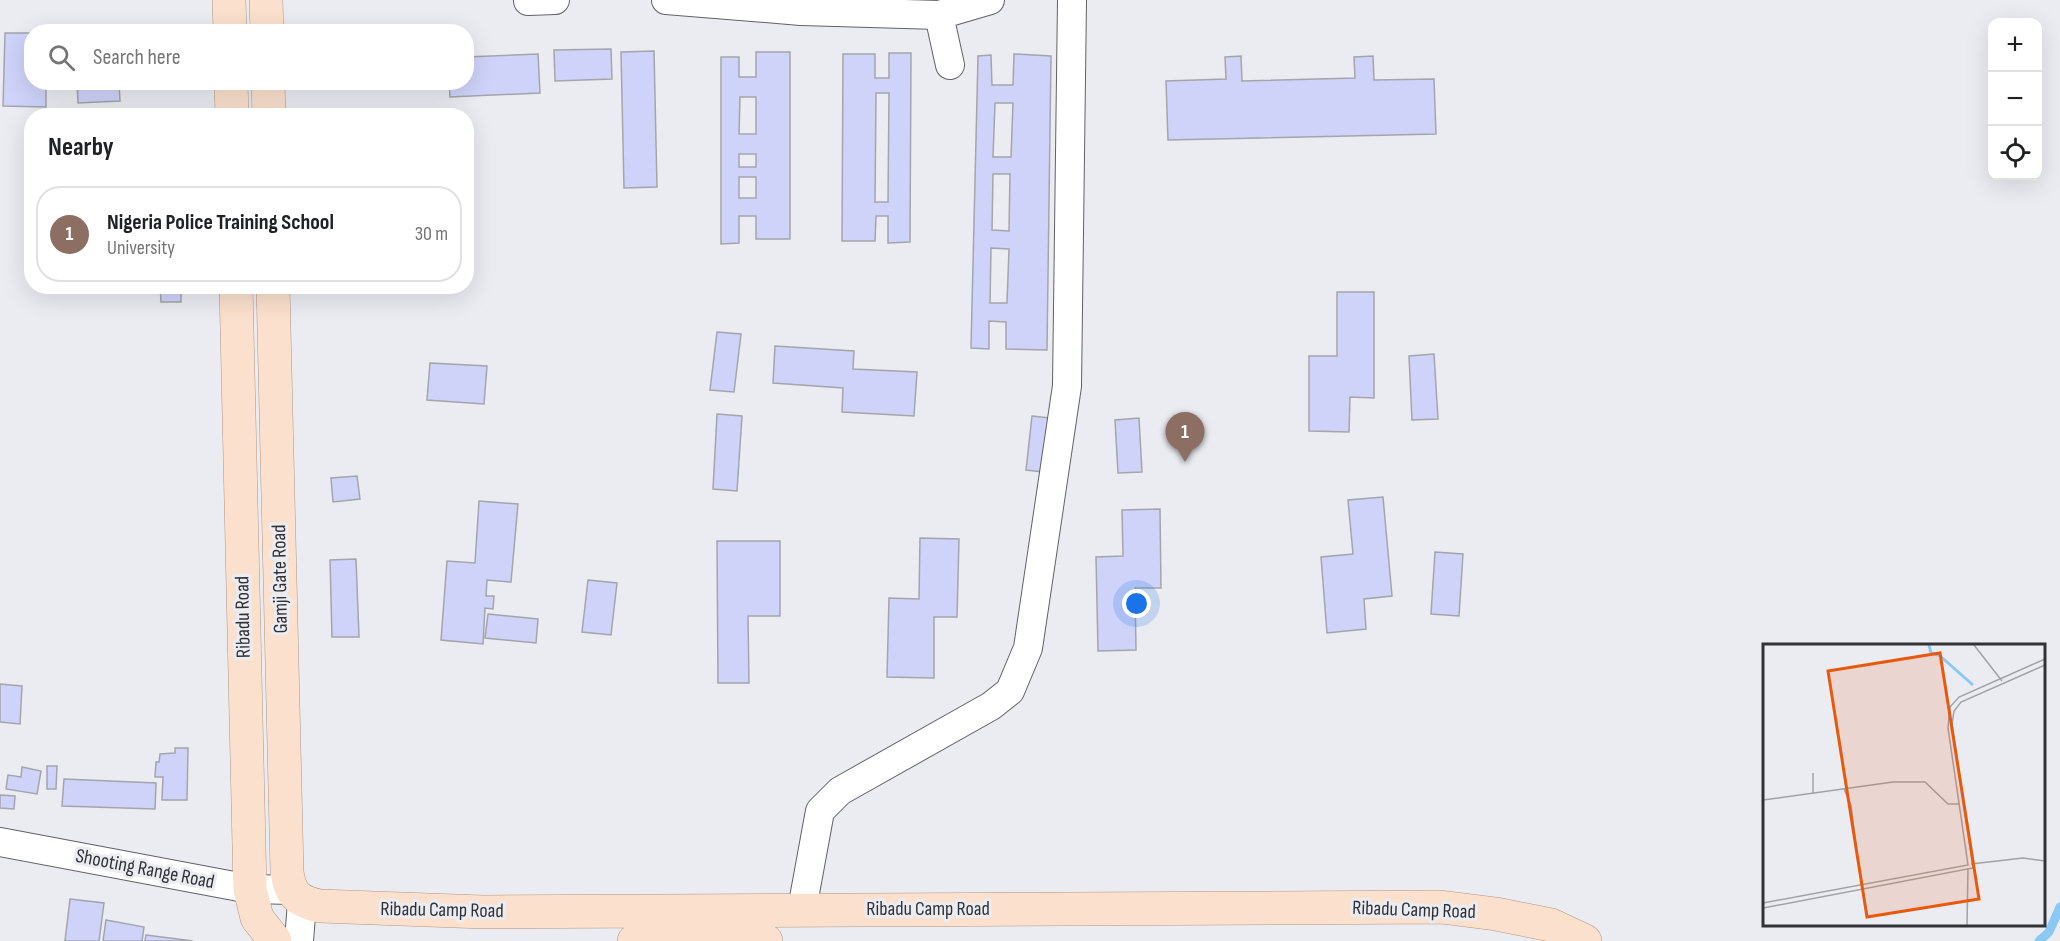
<!DOCTYPE html>
<html lang="en">
<head>
<meta charset="utf-8">
<style>
  :root { --surface:#fff; --page:#f2f2f2; --text:#202124; --muted:#757577; --line:#e0e0e0; --accent:#3c828e }
  body { margin:0; font-family:"Sofia Sans Condensed",sans-serif; background:var(--page); color:var(--text) }
  .controls { position:absolute; right:18px; top:18px; display:grid; overflow:hidden; border-radius:12px; box-shadow:0 6px 24px #0002 }
  .controls button { width:54px; height:54px; display:grid; place-items:center; padding:0; border:0; border-bottom:2px solid var(--line); background:var(--surface); color:var(--text); font:30px sans-serif }
  .you { position:absolute; left:1137px; top:604px; width:21px; height:21px; margin:-15px; border:4px solid #fff; border-radius:50%; background:#1a73e8; box-shadow:0 0 0 9px #1a73e833 }
  .badge { display:grid; place-items:center; width:39px; height:39px; border-radius:50%; background:var(--accent); color:#fff; font-size:20px; font-weight:700 }
  .pin { position:absolute; translate:-50% -50px; filter:drop-shadow(0 2px 3px #0008) }
  .pin::after { content:''; position:absolute; top:32px; width:21px; height:18px; background:inherit; clip-path:polygon(0 0,100% 0,50% 100%) }
  .list { margin:0; padding:0; list-style:none }
  h2 { display:flex; justify-content:space-between; align-items:center; height:78px; margin:0; padding:0 24px; font-size:26px }
  h2 small { font-size:20px; font-weight:400; color:var(--muted) }
  .list li { display:grid; grid-template-columns:39px 1fr auto; gap:18px; align-items:center; box-sizing:border-box; height:96px; margin:0 12px 12px; padding:0 12px; border:2px solid var(--line); border-radius:24px }
  .list b { display:block; font-size:22px; white-space:nowrap }
  .list p { margin:0; font-size:20px; white-space:nowrap; color:var(--muted) }
  .list em { font-size:20px; font-style:normal; color:var(--muted) }
  .icon { flex:none; width:33px; height:33px; fill:none; stroke:currentColor; stroke-width:2; stroke-linecap:round; stroke-linejoin:round }
  .map { position:relative; flex:none; width:2060px; height:941px; overflow:hidden }
  .search { position:absolute; background:var(--surface); box-shadow:0 6px 24px #0002; left:24px; top:24px; width:450px; height:66px; display:flex; align-items:center; gap:15px; box-sizing:border-box; padding:0 21px; border-radius:24px; color:var(--muted); font-size:22px }
  .panel { position:absolute; background:var(--surface); box-shadow:0 6px 24px #0002; left:24px; top:108px; width:450px; height:186px; border-radius:24px }
  .map>svg:first-child { display:block }
  .lines { fill:none; stroke-linecap:round; stroke-linejoin:round }
  .stream { stroke:#89c9f3; stroke-width:9 }
  .building { fill:#cfd3f9; stroke:#a4a5ab; stroke-width:1.5; fill-rule:evenodd }
  .minor-casing { stroke:#616268; stroke-width:30 }
  .primary-casing { stroke:#b39582; stroke-width:34 }
  .minor { stroke:#fff; stroke-width:28 }
  .primary { stroke:#fbe0cd; stroke-width:33 }
  .labels { text-anchor:middle; dominant-baseline:central; stroke-width:6; stroke-linejoin:round; paint-order:stroke }
  .street-label { font-size:20px; fill:#323235; stroke:#ebecf2 }
  .inset-river { fill:none; stroke:#89c9f3; stroke-width:3 }
  .inset-road { fill:none; stroke:#a1a2a6; stroke-width:1.5 }
  .view { fill:#e8590c; fill-opacity:0.15; stroke:#e8590c; stroke-width:3 }
  .inset-edge { fill:none; stroke:#323235; stroke-width:3 }
</style>
</head>
<body>
<div class="map">
<svg width="2060" height="941" viewBox="0 0 2060 941">
  <rect width="100%" height="100%" fill="#ebecf2"/>
  <g class="lines">
    <!-- stream -->
    <path class="stream" d="M 2039,941 L 2049,932 L 2060,907"/>
  </g>
  <!-- building -->
  <path class="building" d="M 129,29 L 177,29 L 177,32 L 129,32 Z
    M 5,33 L 32,33 L 32,82 L 46,82 L 46,107 L 3,106 Z
    M 611,49 L 612,79 L 555,81 L 554,50 Z
    M 654,51 L 657,187 L 624,188 L 621,52 Z
    M 756,52 L 790,52 L 790,239 L 756,239 L 756,216 L 739,216 L 739,243 L 721,244 L 721,57 L 739,57 L 739,77 L 756,77 ZM 740,97 L 756,97 L 756,134 L 739,134 ZM 739,154 L 756,154 L 756,167 L 739,167 ZM 739,177 L 756,177 L 756,198 L 739,198 Z
    M 889,53 L 911,53 L 910,242 L 888,243 L 888,216 L 876,216 L 875,241 L 842,241 L 843,54 L 875,54 L 875,78 L 889,78 ZM 876,93 L 889,93 L 888,202 L 875,202 Z
    M 538,54 L 540,93 L 450,97 L 449,82 L 466,82 L 466,57 Z
    M 1014,54 L 1051,56 L 1047,350 L 1006,349 L 1006,322 L 989,321 L 989,349 L 971,348 L 978,56 L 991,55 L 992,85 L 1013,85 ZM 995,103 L 1013,103 L 1011,157 L 993,157 ZM 993,174 L 1010,174 L 1009,231 L 992,230 ZM 991,248 L 1009,249 L 1007,303 L 990,303 Z
    M 1241,56 L 1242,81 L 1355,78 L 1354,57 L 1373,56 L 1374,80 L 1434,79 L 1436,134 L 1168,140 L 1166,81 L 1226,79 L 1225,57 Z
    M 77,82 L 119,82 L 120,101 L 78,103 Z
    M 129,82 L 185,82 L 186,88 L 130,88 Z
    M 160,286 L 181,286 L 181,302 L 161,302 Z
    M 1337,292 L 1374,292 L 1374,398 L 1350,397 L 1349,432 L 1309,431 L 1309,356 L 1337,356 Z
    M 717,332 L 741,334 L 734,392 L 710,390 Z
    M 775,346 L 854,351 L 853,369 L 917,372 L 914,416 L 842,412 L 843,388 L 773,383 Z
    M 1434,354 L 1438,419 L 1412,420 L 1409,356 Z
    M 430,363 L 487,366 L 484,404 L 427,400 Z
    M 717,414 L 742,416 L 737,491 L 713,489 Z
    M 1032,416 L 1058,419 L 1052,473 L 1026,470 Z
    M 1139,418 L 1142,472 L 1118,473 L 1115,420 Z
    M 357,476 L 360,499 L 333,502 L 331,478 Z
    M 1383,497 L 1392,596 L 1364,599 L 1366,629 L 1327,633 L 1321,557 L 1353,554 L 1348,500 Z
    M 479,501 L 518,504 L 511,582 L 487,580 L 486,596 L 494,596 L 493,609 L 485,608 L 483,644 L 441,640 L 447,561 L 475,563 Z
    M 1160,509 L 1161,588 L 1135,588 L 1136,650 L 1098,651 L 1096,557 L 1123,556 L 1122,510 Z
    M 920,538 L 959,539 L 957,617 L 934,617 L 934,678 L 887,677 L 889,598 L 919,599 Z
    M 717,541 L 780,541 L 780,616 L 748,616 L 749,683 L 718,683 Z
    M 1435,552 L 1463,554 L 1459,616 L 1431,614 Z
    M 356,559 L 359,637 L 332,637 L 330,560 Z
    M 588,580 L 617,583 L 611,635 L 582,632 Z
    M 488,614 L 538,619 L 536,643 L 485,638 Z
    M 0,684 L 22,686 L 20,724 L 0,722 Z
    M 175,748 L 188,748 L 187,800 L 162,800 L 163,777 L 155,777 L 156,762 L 159,762 L 160,754 L 175,753 Z
    M 47,766 L 57,766 L 56,789 L 47,789 Z
    M 22,767 L 41,771 L 37,794 L 6,789 L 8,775 L 21,777 Z
    M 64,779 L 156,783 L 155,809 L 62,806 Z
    M 0,795 L 15,796 L 14,809 L 0,808 Z
    M 70,899 L 104,903 L 99,941 L 65,941 Z
    M 106,920 L 144,927 L 142,941 L 103,941 Z
    M 146,935 L 193,941 L 145,941 Z"/>
  <g class="lines">
    <!-- minor casing -->
    <g class="minor-casing">
      <path id="minor" d="M 666,0 L 801,11 L 939,15 L 990,0
        M 528,1 L 555,0
        M 939,15 L 950,65
        M 0,842 L 250,889 L 290,890
        M 802,909 L 820,811 L 840,791 L 991,706 L 1010,691 L 1028,648 L 1067,386 L 1072,0
        M 299,941 L 302,902"/>
    </g>
    <!-- primary casing -->
    <g class="primary-casing">
      <path id="primary" d="M 229,0 L 230,32
        M 266,0 L 267,32
        M 231,82 L 232,116
        M 268,82 L 269,116
        M 236,286 L 250,889 L 257,918 L 275,941
        M 273,286 L 287,872 C 290,894 298,902 320,906 L 483,912 L 1441,907 L 1496,914 L 1551,925 L 1585,941
        M 634,941 L 766,941"/>
    </g>
    <!-- minor -->
    <use href="#minor" class="minor"/>
    <!-- primary -->
    <use href="#primary" class="primary"/>
  </g>
  <g class="labels">
    <!-- street labels -->
    <g class="street-label">
      <text transform="translate(280 579) rotate(-91)">Gamji Gate Road</text>
      <text transform="translate(243 617) rotate(-91)">Ribadu Road</text>
      <text transform="translate(145 869) rotate(11)">Shooting Range Road</text>
      <text x="928" y="909">Ribadu Camp Road</text>
      <text transform="translate(442 910) rotate(1)">Ribadu Camp Road</text>
      <text transform="translate(1414 910) rotate(2)">Ribadu Camp Road</text>
    </g>
  </g>
  <!-- overview -->
  <g transform="translate(1763 644)">
    <rect width="282" height="282" fill="#ebecf2"/>
    <path class="inset-river" d="M 166,1 L 168,9 L 176,11 L 210,41"/>
    <path class="inset-road" d="M 211,1 L 239,37M 50,129 L 50,150M 81,145 L 88,161 L 94,210M 0,156 L 130,138 L 162,138 L 185,160 L 197,160M 208,220 L 260,214 L 282,217M 0,259 L 205,221 L 185,84 L 187,63 L 196,53 L 282,15M 0,264 L 210,224 L 189,80 L 191,67 L 198,58 L 282,21M 204,281 L 205,224"/>
    <path class="view" d="M 177,9 L 216,255 L 104,273 L 65,27 Z"/>
    <rect width="282" height="282" class="inset-edge"/>
  </g>
</svg>
<div class="controls">
<button>+</button>
<button>−</button>
<button><svg class="icon" aria-label="locate" viewBox="0 0 24 24"><circle cx="12" cy="12" r="6"/><path d="M12 2v4M12 18v4M2 12h4M18 12h4"/></svg></button>
</div>
<div class="you"></div>
<div class="pin badge" style="left:1185px;top:462px;background:#8d6e63">1</div>
<div class="search"><svg class="icon" aria-label="search" viewBox="0 0 24 24"><circle cx="10" cy="10" r="6"/><path d="M15 15l6 6"/></svg>Search here</div>
<section class="panel">
<h2>Nearby<small></small></h2>
<ul class="list">
<li><span class="badge" style="background:#8d6e63">1</span><div><b>Nigeria Police Training School</b><p>University</p></div><em>30 m</em></li>
</ul>
</section>
</div>
</body>
</html>
